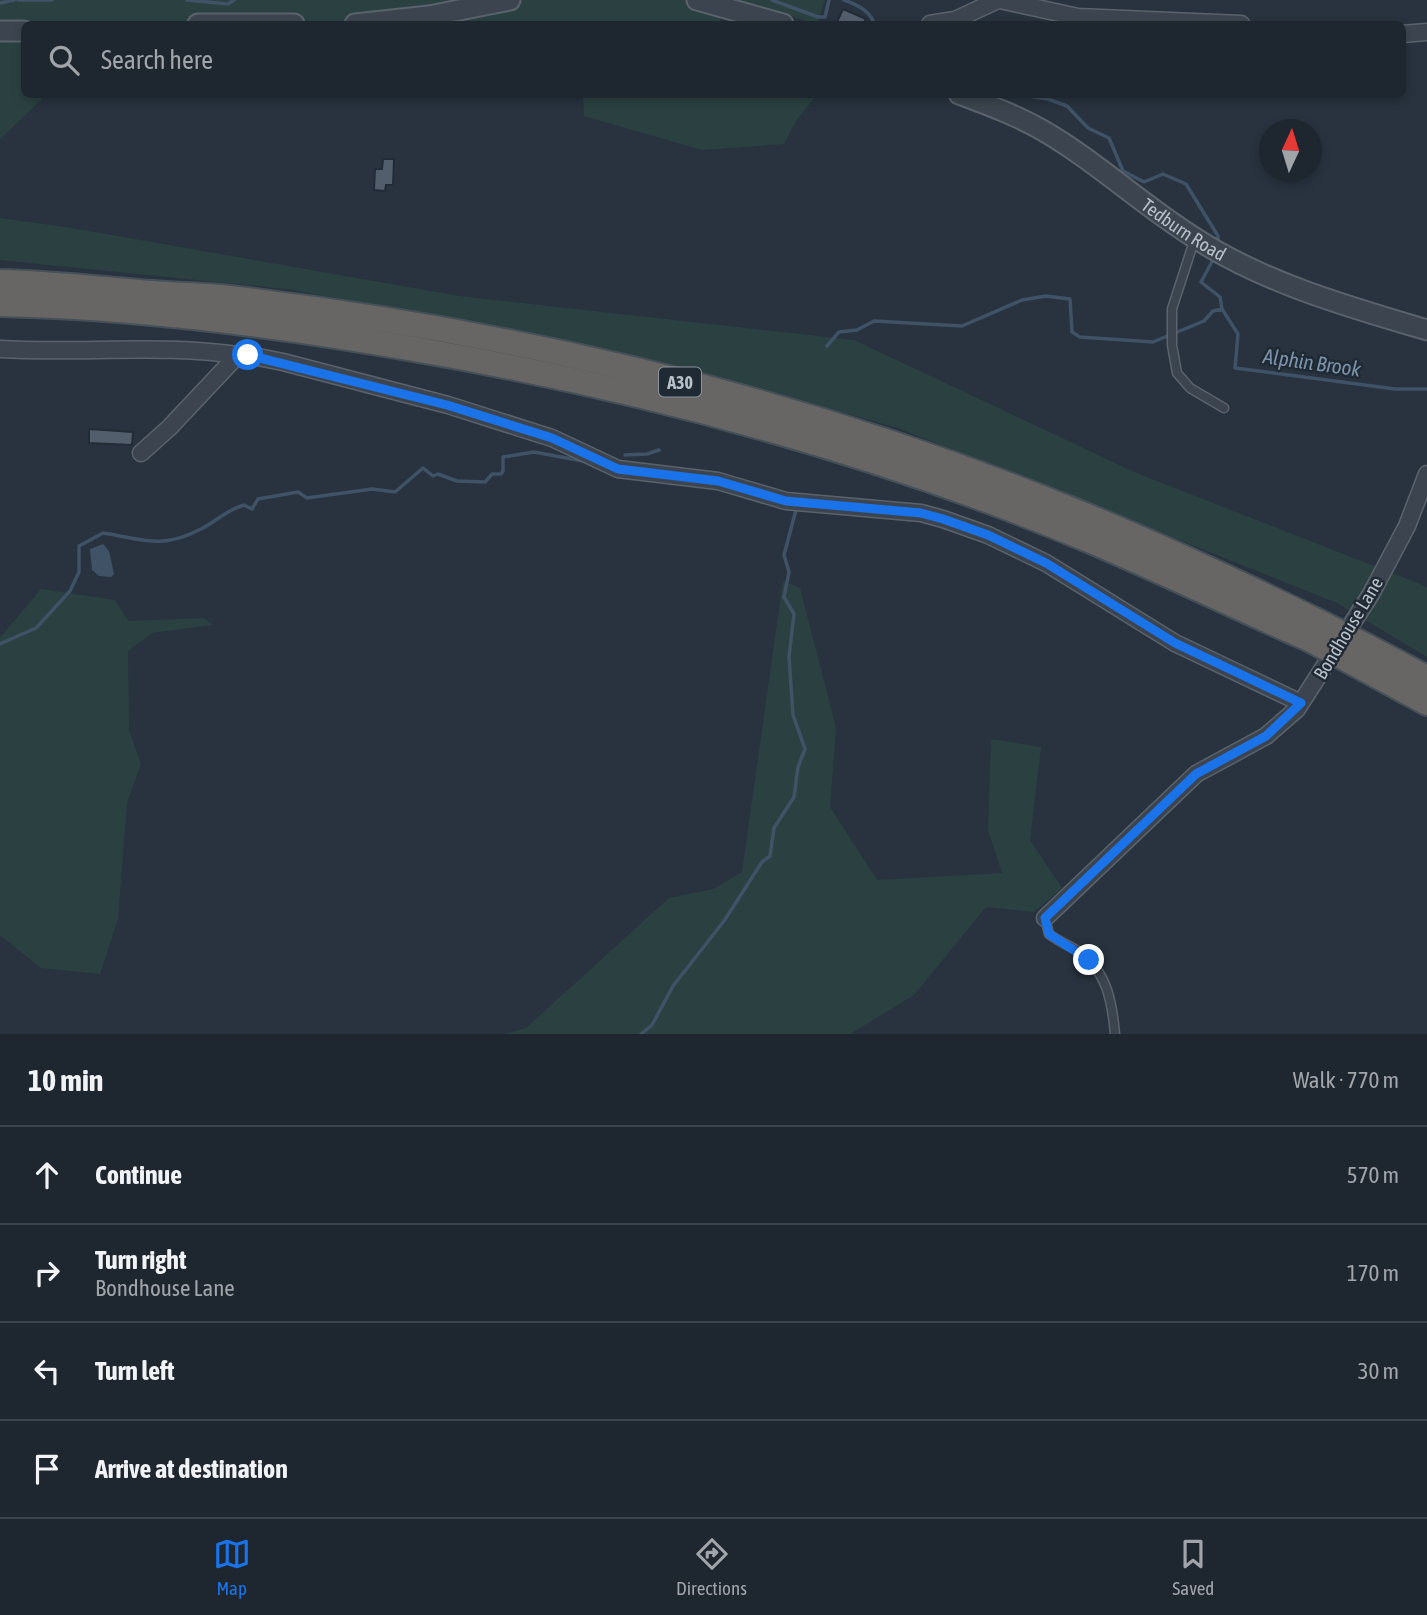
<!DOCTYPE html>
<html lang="en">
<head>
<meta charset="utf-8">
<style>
  :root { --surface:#1e262f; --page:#262e37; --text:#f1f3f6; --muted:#a1a5aa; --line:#3c434b; --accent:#1a73e8 }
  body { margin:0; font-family:"Asap Condensed",sans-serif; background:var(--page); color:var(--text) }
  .compass { position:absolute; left:1259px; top:119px; width:63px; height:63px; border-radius:50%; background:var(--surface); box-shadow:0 4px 10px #0003; rotate:4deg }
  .stop { position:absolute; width:21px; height:21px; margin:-16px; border:5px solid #1a73e8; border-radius:50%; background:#fff }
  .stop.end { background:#1a73e8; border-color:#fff; box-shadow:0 2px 7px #0008 }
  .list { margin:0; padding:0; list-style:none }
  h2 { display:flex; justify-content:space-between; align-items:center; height:91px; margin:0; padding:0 28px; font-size:30px }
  h2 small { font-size:23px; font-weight:400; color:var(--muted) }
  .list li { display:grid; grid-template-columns:46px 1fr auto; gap:21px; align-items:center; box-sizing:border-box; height:98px; padding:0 28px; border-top:2px solid var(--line) }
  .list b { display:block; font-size:26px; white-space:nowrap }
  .list p { margin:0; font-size:23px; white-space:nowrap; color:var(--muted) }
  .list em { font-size:23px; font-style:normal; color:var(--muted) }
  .icon { flex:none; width:38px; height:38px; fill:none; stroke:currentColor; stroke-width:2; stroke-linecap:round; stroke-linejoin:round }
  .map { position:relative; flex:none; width:1427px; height:1034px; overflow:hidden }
  .search { position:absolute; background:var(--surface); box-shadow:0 4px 10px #0003; left:21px; right:21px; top:21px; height:77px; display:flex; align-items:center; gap:18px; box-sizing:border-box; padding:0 24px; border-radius:10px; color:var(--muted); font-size:26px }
  .sheet { height:483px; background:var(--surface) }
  nav { display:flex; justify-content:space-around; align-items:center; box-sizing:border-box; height:98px; border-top:2px solid var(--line); background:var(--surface); font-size:19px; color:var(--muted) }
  nav a { display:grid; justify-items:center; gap:4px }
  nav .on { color:var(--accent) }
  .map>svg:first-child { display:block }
  .green { fill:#2b4141 }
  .water { fill:#3f5266 }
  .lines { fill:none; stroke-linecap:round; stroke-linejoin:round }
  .stream { stroke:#3f5266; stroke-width:3.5 }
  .building { fill:#535e6c; stroke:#222c36; stroke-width:2 }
  .service-casing { stroke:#5a636c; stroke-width:11 }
  .minor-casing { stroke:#5a636c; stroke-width:19 }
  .tertiary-casing { stroke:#5a636c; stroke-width:23 }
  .trunk-casing { stroke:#465059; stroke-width:28 }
  .service { stroke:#3c454f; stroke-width:8 }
  .minor { stroke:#3c454f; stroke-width:16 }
  .tertiary { stroke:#3c454f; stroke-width:19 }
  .trunk { stroke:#676664; stroke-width:24 }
  .trunk-bridge-casing { stroke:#465059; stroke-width:28; stroke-linecap:butt }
  .trunk-bridge { stroke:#676664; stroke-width:24 }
  .route { stroke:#1a73e8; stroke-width:9 }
  .labels { text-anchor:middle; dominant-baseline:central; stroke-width:5; stroke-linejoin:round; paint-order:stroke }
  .shield { fill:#202a34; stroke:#8a939c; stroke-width:2 }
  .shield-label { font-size:18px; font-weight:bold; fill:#b8c0c9 }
  .street-label { font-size:19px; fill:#b8c0c9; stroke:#202a34 }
  .water-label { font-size:21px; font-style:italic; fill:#7b92aa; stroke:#202a34 }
</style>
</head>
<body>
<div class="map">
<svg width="1427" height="1034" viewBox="0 0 1427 1034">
  <rect width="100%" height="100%" fill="#28333f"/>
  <!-- green -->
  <path class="green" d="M 0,0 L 726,0 L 719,24 L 24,24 L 24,94 L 41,95 L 41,100 L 0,139 Z
    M 734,0 L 825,0 L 817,24 Z
    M 583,95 L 583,94 L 817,95 L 797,119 L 784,144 L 702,150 L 584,116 Z
    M 0,218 L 72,228 L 459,296 L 854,340 L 1134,472 L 1420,584 L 1427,588 L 1427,657 L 1337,603 L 898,428 L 678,367 L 295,290 L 0,260 Z
    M 783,581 L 800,588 L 836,728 L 830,807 L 877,880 L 1002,873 L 988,830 L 991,739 L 1041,747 L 1030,840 L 1062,888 L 1034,912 L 986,907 L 914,995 L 850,1034 L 504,1034 L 526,1028 L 669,898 L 714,889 L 742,872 Z
    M 41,589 L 115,600 L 128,621 L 205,618 L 212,625 L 152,633 L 128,651 L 129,730 L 141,764 L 127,803 L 118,919 L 100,974 L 41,968 L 0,935 L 0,638 Z"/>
  <!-- water -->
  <path class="water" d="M 103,544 L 109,551 L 114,574 L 111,577 L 99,576 L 92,570 L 90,549 Z"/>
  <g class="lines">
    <!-- stream -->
    <path class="stream" d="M 18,0 L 52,0
      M 187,0 L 228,4 L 234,0
      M 772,0 L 818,17 L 825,17 L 829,0
      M 844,0 C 856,4 871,11 874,24
      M 0,3 L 14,0
      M 1016,94 L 1048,99 L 1067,106 L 1088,128 L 1109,138 L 1123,171 L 1144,182 L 1163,174 L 1186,184 L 1218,236 L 1218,243
      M 1214,258 L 1201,282 L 1220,297 L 1222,309 L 1238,334 L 1235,368 L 1395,389 L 1427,389
      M 827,346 L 839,332 L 857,330 L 874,321 L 962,326 L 1022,300 L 1046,296 L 1070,299 L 1072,332 L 1080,337 L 1153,342 L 1204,321 L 1213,311 L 1222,309
      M 625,455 L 647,454 L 659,450
      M 0,644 L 36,628 L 70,591 L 79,572 L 79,546 L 103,533 C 143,539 161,550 201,529 C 217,521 226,510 244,505 L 252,509 L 258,499 L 298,492 L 307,498 L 372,489 L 395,492 L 423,468 L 433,476 L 438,474 L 457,481 L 485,482 L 492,474 L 501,474 L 503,471 L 503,457 L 534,452 L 583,461
      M 641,1034 L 652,1025 L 673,986 L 724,921 L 762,862 L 770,856 L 774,828 L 794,797 L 798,767 L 805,749 L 793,715 L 789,657 L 794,614 L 784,597 L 789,572 L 784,555 L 796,510"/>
  </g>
  <!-- building -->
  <path class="building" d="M 843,9 L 866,19 L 863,24 L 836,24 Z
    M 383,159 L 394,159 L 393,185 L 386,185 L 385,191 L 374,190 L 375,169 L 382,169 Z
    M 89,429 L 133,432 L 132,445 L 89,443 Z"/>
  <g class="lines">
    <!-- service casing -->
    <g class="service-casing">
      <path id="service" d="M 1195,238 L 1172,309 L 1172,345 L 1177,373 L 1190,388 L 1224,408
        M 1045,918 L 1049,934 C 1058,941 1068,945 1078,951 C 1107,971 1112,1001 1115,1034"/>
    </g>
    <!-- minor casing -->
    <g class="minor-casing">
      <path id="minor" d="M 1000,0 L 1078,17 L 1241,24
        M 930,24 L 955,20 L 998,0
        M 1402,34 L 1427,32
        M 0,349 C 81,354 164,343 244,356
        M 141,453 L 169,428 L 234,359 L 248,355 L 283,362 L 448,405 L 552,438 L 618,469 L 718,481 L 786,501 L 921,513 L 943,519 L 988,535 L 1046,563 L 1175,643 L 1301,703
        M 1045,918 L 1196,774 L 1266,736 L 1297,709 L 1371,594 L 1407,526 L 1427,474"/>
    </g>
    <!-- tertiary casing -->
    <g class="tertiary-casing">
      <g id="tertiary">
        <path d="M 697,0 L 783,24"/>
        <path d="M 198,24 L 294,24"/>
        <path d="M 355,24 L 429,16 L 510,0"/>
        <path d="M 0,31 L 24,31"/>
        <path id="s1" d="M 959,94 C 988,105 1016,115 1042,130 C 1096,161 1142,205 1195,238 C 1264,283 1349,307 1427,330"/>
      </g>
    </g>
    <!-- trunk casing -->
    <g class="trunk-casing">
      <path id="trunk" d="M 0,282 C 51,283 101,289 152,293 C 175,295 198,295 221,297 C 508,330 796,398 1065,507 C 1153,542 1238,582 1323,624
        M 0,304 C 139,307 278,325 414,349 C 644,389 875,451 1091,541 C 1164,572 1236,607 1309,639
        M 1366,646 L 1427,678
        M 1355,664 L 1427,703"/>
    </g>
    <!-- service -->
    <use href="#service" class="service"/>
    <!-- minor -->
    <use href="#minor" class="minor"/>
    <!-- tertiary -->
    <use href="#tertiary" class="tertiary"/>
    <!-- trunk -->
    <use href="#trunk" class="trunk"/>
    <!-- trunk-bridge casing -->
    <g class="trunk-bridge-casing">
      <path id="trunk-bridge" d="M 1323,624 L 1366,646
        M 1309,639 L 1355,664"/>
    </g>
    <!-- trunk-bridge -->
    <use href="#trunk-bridge" class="trunk-bridge"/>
  </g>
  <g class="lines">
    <!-- route -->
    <path class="route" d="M 248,355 L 447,405 L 552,438 L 618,469 L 718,481 L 786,501 L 921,513 L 943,519 L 988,535 L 1046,563 L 1175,643 L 1301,703 L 1266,736 L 1196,774 L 1045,918 L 1049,934 L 1089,960"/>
  </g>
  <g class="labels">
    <!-- shield labels -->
    <rect class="shield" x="659" y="367.5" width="42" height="29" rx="5"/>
    <g class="shield-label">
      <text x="680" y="382">A30</text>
    </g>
    <!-- street labels -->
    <g class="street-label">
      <text stroke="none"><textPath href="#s1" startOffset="264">Tedburn Road</textPath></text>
      <text transform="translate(1348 628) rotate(-59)">Bondhouse Lane</text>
    </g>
    <!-- water labels -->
    <g class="water-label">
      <text transform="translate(1312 362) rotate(8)">Alphin Brook</text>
    </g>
  </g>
</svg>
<svg class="compass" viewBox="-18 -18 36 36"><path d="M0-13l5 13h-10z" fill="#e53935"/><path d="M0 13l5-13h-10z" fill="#a1a5aa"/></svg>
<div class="stop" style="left:248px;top:355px"></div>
<div class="stop end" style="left:1089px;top:960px"></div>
<div class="search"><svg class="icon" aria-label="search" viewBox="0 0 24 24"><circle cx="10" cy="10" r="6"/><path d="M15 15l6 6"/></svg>Search here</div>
</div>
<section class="sheet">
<h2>10 min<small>Walk · 770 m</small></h2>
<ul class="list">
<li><svg class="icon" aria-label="ahead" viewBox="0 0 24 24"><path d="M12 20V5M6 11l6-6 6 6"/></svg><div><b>Continue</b></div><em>570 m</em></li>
<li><svg class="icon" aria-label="right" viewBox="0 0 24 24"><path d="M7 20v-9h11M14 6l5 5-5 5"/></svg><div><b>Turn right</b><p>Bondhouse Lane</p></div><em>170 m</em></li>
<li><svg class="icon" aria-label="left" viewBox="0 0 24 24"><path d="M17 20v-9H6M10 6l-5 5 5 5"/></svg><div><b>Turn left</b></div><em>30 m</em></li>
<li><svg class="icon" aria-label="arrive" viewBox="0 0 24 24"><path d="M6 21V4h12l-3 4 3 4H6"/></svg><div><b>Arrive at destination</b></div></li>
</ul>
</section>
<nav>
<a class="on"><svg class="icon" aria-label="map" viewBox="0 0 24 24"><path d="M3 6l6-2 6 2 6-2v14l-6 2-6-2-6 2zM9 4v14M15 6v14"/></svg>Map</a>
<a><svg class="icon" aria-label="directions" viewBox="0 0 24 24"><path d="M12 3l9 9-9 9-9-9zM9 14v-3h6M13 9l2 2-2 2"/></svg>Directions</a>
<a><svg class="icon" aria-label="saved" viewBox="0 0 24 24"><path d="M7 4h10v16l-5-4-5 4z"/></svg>Saved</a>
</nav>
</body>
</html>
